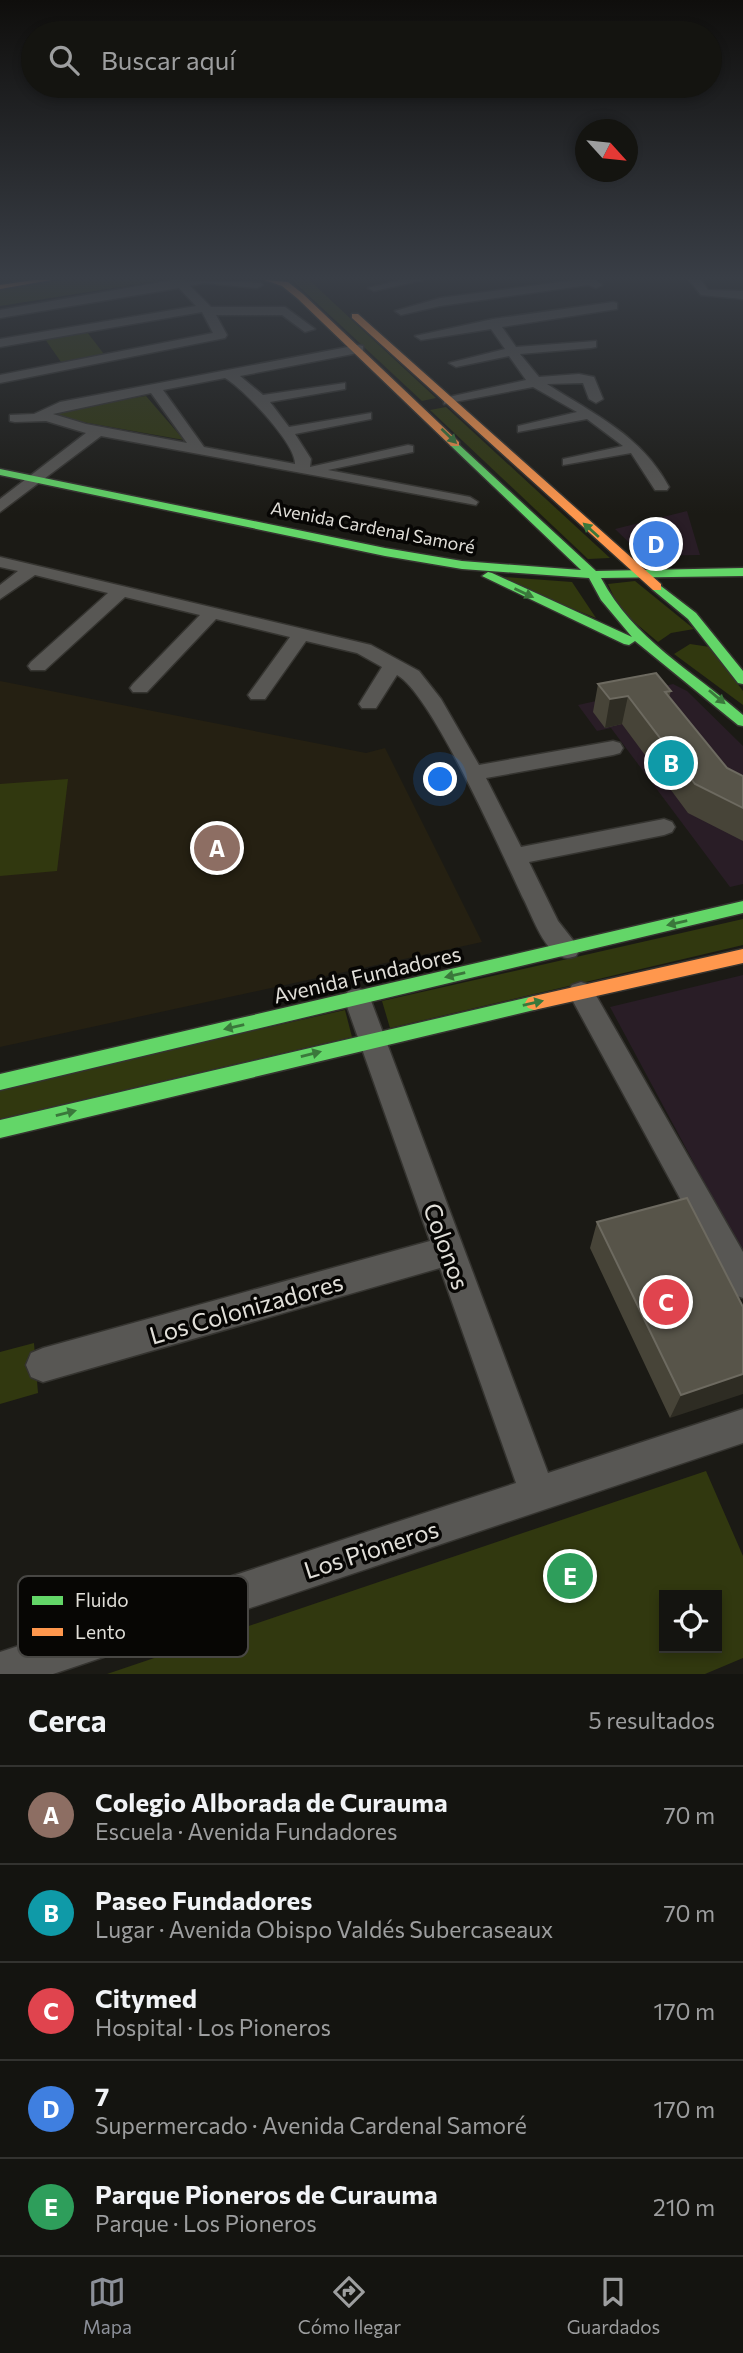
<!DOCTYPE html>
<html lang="es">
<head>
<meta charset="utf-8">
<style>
  :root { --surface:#141410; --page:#21211e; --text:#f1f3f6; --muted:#9d9e9f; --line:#333330; --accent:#8c9099 }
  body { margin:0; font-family:Commissioner,sans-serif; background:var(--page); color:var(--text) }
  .controls { position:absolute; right:21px; bottom:21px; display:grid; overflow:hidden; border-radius:0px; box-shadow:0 4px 10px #0003 }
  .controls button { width:63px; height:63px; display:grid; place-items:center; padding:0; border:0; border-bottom:2px solid var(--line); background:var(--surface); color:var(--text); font:35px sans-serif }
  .compass { position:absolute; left:575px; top:119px; width:63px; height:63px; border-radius:50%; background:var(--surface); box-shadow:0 4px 10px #0003; rotate:117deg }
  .you { position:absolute; left:441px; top:780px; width:24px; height:24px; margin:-18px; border:5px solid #fff; border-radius:50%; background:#1a73e8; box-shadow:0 0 0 10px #1a73e833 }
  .badge { display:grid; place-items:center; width:46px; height:46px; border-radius:50%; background:var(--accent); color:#fff; font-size:23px; font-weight:700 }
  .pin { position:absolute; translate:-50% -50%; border:4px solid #fff; box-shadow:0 2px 7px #0006 }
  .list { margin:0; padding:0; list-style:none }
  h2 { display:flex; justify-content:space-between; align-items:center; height:91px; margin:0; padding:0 28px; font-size:30px }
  h2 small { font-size:23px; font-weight:400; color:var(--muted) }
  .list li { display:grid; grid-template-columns:46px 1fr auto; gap:21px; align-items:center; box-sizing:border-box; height:98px; padding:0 28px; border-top:2px solid var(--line) }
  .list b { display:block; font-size:26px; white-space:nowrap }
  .list p { margin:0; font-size:23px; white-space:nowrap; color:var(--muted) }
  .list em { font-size:23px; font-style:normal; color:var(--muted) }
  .icon { flex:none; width:38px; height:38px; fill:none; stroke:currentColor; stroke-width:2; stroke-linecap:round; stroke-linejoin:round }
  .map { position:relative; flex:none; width:743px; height:1674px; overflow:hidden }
  .search { position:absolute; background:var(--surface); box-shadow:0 4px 10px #0003; left:21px; right:21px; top:21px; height:77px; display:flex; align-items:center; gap:18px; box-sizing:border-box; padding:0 24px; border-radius:38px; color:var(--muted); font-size:26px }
  .sheet { height:581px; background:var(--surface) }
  nav { display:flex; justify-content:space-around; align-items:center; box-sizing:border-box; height:98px; border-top:2px solid var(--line); background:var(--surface); font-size:19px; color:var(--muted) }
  nav a { display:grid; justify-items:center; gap:4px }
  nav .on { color:var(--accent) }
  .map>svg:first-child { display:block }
  .commercial { fill:#291d26 }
  .built { fill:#252012 }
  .green { fill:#31380f; fill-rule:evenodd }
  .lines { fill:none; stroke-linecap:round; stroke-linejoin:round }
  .street-casing { stroke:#353430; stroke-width:3 }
  .fast-casing { stroke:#353430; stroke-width:3 }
  .slow-casing { stroke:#353430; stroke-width:3 }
  .street { fill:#585754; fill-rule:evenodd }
  .fast { fill:#63d668; fill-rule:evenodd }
  .slow { fill:#ff974d; fill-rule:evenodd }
  .wall { fill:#474438 }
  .shaded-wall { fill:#2e2c23 }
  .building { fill:#575449; stroke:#6d6a60; stroke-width:2 }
  .oneway { fill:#3a783b }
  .labels { text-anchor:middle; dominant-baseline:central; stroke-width:7; stroke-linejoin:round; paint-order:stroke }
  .far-street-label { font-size:18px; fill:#e1dfd9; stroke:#070604 }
  .street-label { font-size:21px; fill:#e1dfd9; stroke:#070604 }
  .near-street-label { font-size:24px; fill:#e1dfd9; stroke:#070604 }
  .key { fill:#070604; stroke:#484744; stroke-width:2 }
  .key-label { font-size:19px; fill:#e1dfd9 }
</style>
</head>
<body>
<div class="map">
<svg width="743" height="1674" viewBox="0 0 743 1674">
  <rect width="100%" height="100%" fill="#1b1a15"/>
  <!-- commercial -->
  <path class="commercial" d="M 687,511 L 700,555 L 643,556 L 615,529 Z
    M 673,684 L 687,691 L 743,746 L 743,884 L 730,887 L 611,728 L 597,731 L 578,705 Z
    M 743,975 L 743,1254 L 610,1007 Z"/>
  <!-- built -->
  <path class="built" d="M 0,681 L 366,753 L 385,748 L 482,942 L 0,1047 Z"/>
  <!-- green -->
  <path class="green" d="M 63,280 L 164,280 L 0,306 L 0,290 Z
    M 292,280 L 309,280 L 436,398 L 422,401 Z
    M 87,332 L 104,354 L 61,362 L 45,339 Z
    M 146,396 L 184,440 L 54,417 L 58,409 Z
    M 446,407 L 610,558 L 588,559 L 430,410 Z
    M 490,576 L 572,582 L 596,618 Z
    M 635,581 L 694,629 L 671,633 L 658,642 L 620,610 L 608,584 Z
    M 690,644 L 710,647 L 743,691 L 743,705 L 674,654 Z
    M 68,779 L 57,871 L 0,876 L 0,784 Z
    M 743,919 L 743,945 L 390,1028 L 382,1001 Z
    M 345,1010 L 352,1037 L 0,1119 L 0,1088 Z
    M 34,1343 L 38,1393 L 0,1404 L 0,1352 Z
    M 706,1471 L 743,1556 L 743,1658 L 705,1674 L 107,1674 ZM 664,1595 L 717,1595 L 717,1648 L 664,1648 Z"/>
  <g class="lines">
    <!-- street casing -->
    <g class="street-casing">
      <path id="street" d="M 173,280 L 261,283 L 263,285 L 257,288 L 204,283 L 190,286 L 211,307 L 285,307 L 315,329 L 305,332 L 282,315 L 216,315 L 227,335 L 225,338 L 0,383 L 0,375 L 213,333 L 202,312 L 0,347 L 0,339 L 196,306 L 179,288 L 0,318 L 0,310 Z
        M 401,280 L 423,280 L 374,291 L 368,288 Z
        M 576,280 L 596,280 L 602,285 L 596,288 L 588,285 L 440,306 L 401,315 L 395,311 L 440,298 Z
        M 689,280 L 701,280 L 708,290 L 743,291 L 743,299 L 701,295 Z
        M 613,302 L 617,303 L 617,309 L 502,327 L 516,347 L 596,341 L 596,347 L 591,348 L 520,354 L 539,377 L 579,374 L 594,377 L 603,399 L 596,403 L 589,399 L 583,383 L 547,384 C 595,415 641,435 669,487 L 667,490 L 655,490 L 631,453 L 563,465 L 563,459 L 623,446 L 587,419 L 518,432 L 518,426 L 577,412 L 533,387 L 444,404 L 444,398 L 526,380 L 509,356 L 456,367 L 449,363 L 505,349 L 491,329 L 421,340 L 415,336 L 493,319 Z
        M 358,345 L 363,346 L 363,352 L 240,376 L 263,395 L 345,383 L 345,389 L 270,402 L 289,427 L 371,413 L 371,419 L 295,434 L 311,459 L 310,467 L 408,445 L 413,446 L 413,452 L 328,470 L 470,497 L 478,502 L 476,505 L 101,436 L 0,512 L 0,499 L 86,433 L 46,421 L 15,422 L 10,421 L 10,415 L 34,414 L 60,402 ZM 225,378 C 244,389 296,444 295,464 L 204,447 L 163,390 ZM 151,393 L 187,443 L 86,424 L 53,414 Z
        M 0,557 L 371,645 L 419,671 L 441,699 L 479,765 L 613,741 L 620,743 L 623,748 L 620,753 L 613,755 L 486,778 L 521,847 L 664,819 L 672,822 L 675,827 L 672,832 L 664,835 L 529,862 L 558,921 L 580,949 L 576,956 C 570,958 566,959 560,956 C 542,947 532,915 523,898 C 502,854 432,694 397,675 L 376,708 L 362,708 L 359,704 L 382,667 L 357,653 L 306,641 L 265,699 L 251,699 L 248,695 L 290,637 L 216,619 L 147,692 L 133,692 L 130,688 L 133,684 L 200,615 L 125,597 L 45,670 L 31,670 L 28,666 L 31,662 L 108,593 L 35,575 L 0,599 L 0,585 L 18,571 L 0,567 Z
        M 581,982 L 590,985 L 743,1252 L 743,1298 L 732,1294 L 568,992 L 572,985 Z
        M 357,988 L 366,991 L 370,998 L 548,1473 L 743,1409 L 743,1443 L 53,1674 L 0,1674 L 0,1652 L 516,1483 L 440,1268 L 43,1382 L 31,1377 L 26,1365 L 31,1353 L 43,1348 L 430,1241 L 344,998 L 348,991 Z"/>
    </g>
    <!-- fast casing -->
    <g class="fast-casing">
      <path id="fast" d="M 455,441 L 596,571 L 743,568 L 743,576 L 601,578 C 633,639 693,671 743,715 L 743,726 L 738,725 L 635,641 L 629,645 L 624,644 L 482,576 L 488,572 L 492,573 L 632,637 L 601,600 L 589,578 L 462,569 L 385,556 L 0,475 L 0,469 L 385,548 L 462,561 L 581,570 L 451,446 L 450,444 Z
        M 657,583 L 696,613 L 743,671 L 743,684 L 738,683 L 688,619 L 653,590 L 653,584 Z
        M 743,901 L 743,913 L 0,1090 L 0,1074 Z
        M 534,996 L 540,998 L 543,1003 L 540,1008 L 534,1010 L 0,1138 L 0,1120 Z"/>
    </g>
    <!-- slow casing -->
    <g class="slow-casing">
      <path id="slow" d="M 34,280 L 51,280 L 0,289 L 0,285 Z
        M 265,280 L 288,282 L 303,294 L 459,442 L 459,446 L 451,446 L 297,298 L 282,286 Z
        M 352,314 L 358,314 L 661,584 L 661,590 L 653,590 L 352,318 Z
        M 743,949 L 743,963 L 534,1010 L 528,1008 L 525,1003 L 528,998 L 534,996 Z"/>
    </g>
    <!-- street -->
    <use href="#street" class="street"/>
    <!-- fast -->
    <use href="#fast" class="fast"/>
    <!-- slow -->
    <use href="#slow" class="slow"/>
  </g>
  <!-- wall -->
  <path class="wall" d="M 598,684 L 671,691 L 669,697 L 727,768 L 743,776 L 743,841 L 688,813 L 622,724 L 605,728 L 593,712 Z
    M 597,1222 L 743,1307 L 670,1418 L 590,1248 Z"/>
  <!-- shaded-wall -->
  <path class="shaded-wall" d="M 628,696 L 622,724 L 605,728 L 610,699 Z
    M 743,1374 L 743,1394 L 670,1418 L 681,1395 Z"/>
  <!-- building -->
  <path class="building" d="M 656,673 L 671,691 L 665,692 L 727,768 L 743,776 L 743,808 L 695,784 L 628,696 L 610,699 L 598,684 Z
    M 687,1198 L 743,1307 L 743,1374 L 681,1395 L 597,1222 Z"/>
  <!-- one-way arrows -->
  <defs><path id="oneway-solid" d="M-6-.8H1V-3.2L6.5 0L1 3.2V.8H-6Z" transform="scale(1.75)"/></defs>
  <g class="oneway">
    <use href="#oneway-solid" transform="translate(449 436) rotate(44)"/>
    <use href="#oneway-solid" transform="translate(591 530) rotate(-138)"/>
    <use href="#oneway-solid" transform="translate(524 593) rotate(25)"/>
    <use href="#oneway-solid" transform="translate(717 697) rotate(40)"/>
    <use href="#oneway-solid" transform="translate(677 923) rotate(167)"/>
    <use href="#oneway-solid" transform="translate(455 975) rotate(167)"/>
    <use href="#oneway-solid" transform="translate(533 1003) rotate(-13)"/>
    <use href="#oneway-solid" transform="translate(234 1027) rotate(167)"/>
    <use href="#oneway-solid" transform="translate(311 1054) rotate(-14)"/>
    <use href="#oneway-solid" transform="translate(66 1113) rotate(-14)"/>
  </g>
  <!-- sky -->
  <linearGradient id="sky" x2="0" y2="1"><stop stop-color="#0f0e0c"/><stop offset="0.54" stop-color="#393e46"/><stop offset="1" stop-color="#393e46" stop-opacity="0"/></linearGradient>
  <rect width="743" height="514" fill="url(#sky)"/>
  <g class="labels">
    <!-- far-street labels -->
    <g class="far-street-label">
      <text transform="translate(373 527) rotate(11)">Avenida Cardenal Samoré</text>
    </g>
    <!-- street labels -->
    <g class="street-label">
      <text transform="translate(367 974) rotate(-13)">Avenida Fundadores</text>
    </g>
    <!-- near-street labels -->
    <g class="near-street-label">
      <text transform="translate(447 1246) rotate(70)">Colonos</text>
      <text transform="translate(246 1308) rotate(-16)">Los Colonizadores</text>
      <text transform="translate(371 1549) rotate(-18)">Los Pioneros</text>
    </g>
  </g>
  <!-- legend -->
  <rect x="18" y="1576" width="230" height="81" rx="10" class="key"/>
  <rect x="32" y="1596" width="31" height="9" fill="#63d668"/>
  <rect x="32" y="1628" width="31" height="8" fill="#ff974d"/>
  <g class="key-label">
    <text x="75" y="1607">Fluido</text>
    <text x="75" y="1639">Lento</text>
  </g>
</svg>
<div class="controls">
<button><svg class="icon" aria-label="locate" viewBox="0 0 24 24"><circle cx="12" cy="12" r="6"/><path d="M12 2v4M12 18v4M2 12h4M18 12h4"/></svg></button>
</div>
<svg class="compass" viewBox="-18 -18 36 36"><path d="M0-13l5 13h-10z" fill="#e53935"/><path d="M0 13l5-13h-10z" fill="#9d9e9f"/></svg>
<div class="you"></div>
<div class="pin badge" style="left:217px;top:848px;background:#8d6e63">A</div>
<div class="pin badge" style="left:671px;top:763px;background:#0f9aa8">B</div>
<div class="pin badge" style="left:666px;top:1302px;background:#e0444e">C</div>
<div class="pin badge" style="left:656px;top:544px;background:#3f7fe0">D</div>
<div class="pin badge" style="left:570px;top:1576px;background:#2e9e5b">E</div>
<div class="search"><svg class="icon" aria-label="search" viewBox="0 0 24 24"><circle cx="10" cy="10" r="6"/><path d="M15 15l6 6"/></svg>Buscar aquí</div>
</div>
<section class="sheet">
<h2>Cerca<small>5 resultados</small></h2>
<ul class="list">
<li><span class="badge" style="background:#8d6e63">A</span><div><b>Colegio Alborada de Curauma</b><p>Escuela · Avenida Fundadores</p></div><em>70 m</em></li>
<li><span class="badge" style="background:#0f9aa8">B</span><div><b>Paseo Fundadores</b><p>Lugar · Avenida Obispo Valdés Subercaseaux</p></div><em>70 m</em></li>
<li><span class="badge" style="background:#e0444e">C</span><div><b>Citymed</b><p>Hospital · Los Pioneros</p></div><em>170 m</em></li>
<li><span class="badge" style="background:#3f7fe0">D</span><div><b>7</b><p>Supermercado · Avenida Cardenal Samoré</p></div><em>170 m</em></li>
<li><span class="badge" style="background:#2e9e5b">E</span><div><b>Parque Pioneros de Curauma</b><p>Parque · Los Pioneros</p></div><em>210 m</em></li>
</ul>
</section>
<nav>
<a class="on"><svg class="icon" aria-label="map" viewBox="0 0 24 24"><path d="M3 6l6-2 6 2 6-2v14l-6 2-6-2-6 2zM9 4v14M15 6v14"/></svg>Mapa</a>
<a><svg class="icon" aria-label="directions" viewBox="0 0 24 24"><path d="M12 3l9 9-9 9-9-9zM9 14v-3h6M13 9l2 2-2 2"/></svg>Cómo llegar</a>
<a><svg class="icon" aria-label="saved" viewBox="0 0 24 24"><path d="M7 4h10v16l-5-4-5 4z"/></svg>Guardados</a>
</nav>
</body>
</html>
